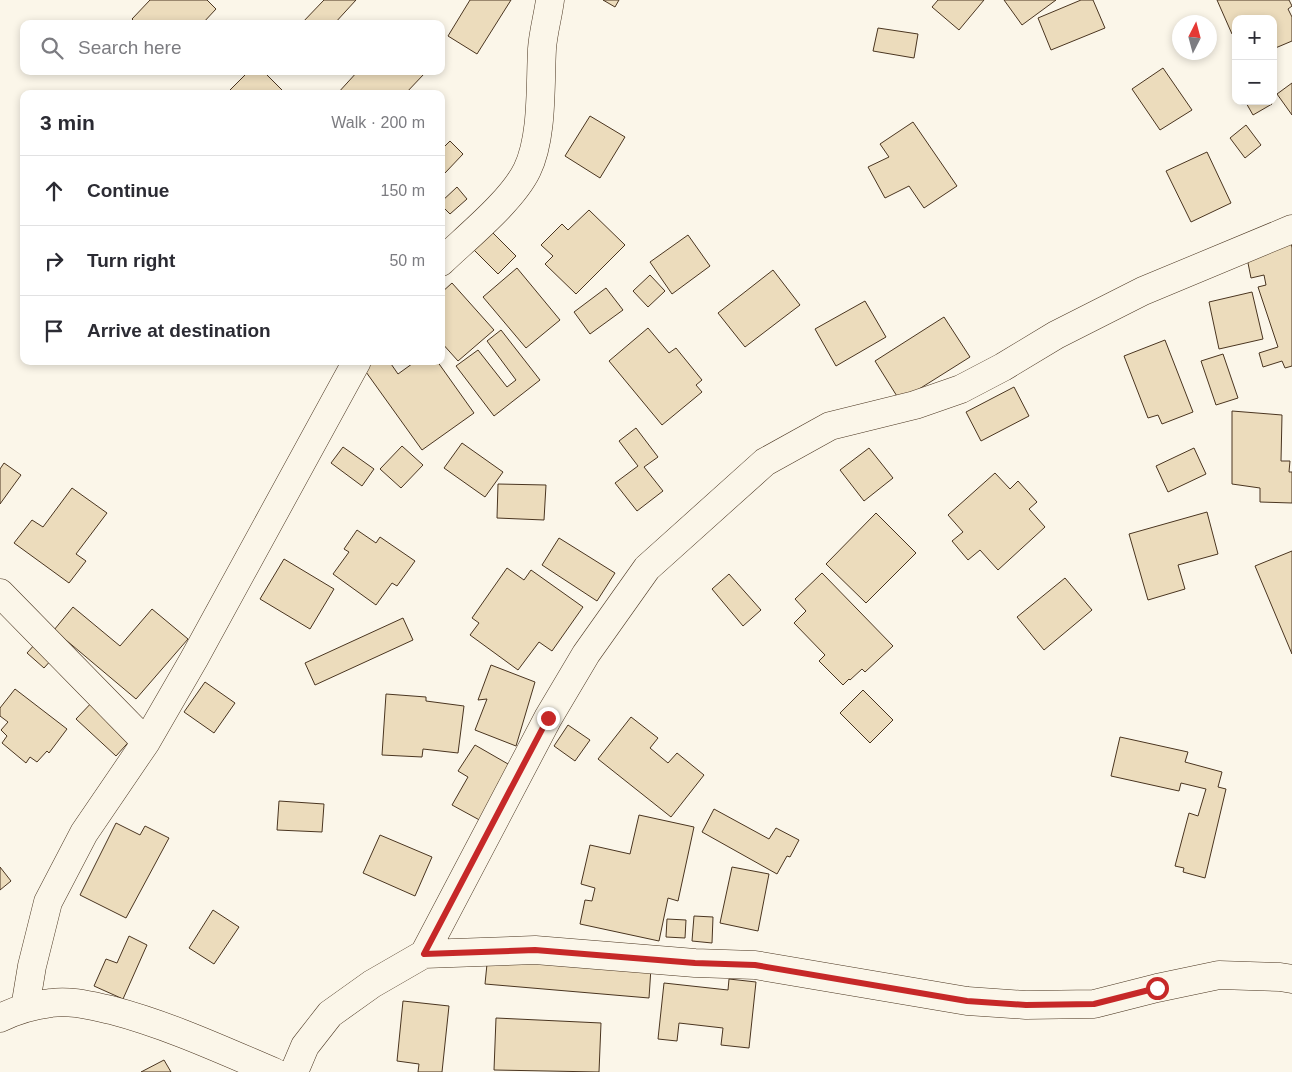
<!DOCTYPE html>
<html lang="en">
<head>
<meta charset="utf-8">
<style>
  :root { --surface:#fff; --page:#f2f2f3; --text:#2b2b33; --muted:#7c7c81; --line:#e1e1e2 }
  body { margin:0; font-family:Helvetica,sans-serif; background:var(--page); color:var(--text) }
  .controls { position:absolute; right:15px; top:15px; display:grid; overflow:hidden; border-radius:10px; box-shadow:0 2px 8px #0003 }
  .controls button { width:45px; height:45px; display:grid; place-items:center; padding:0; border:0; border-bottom:1px solid var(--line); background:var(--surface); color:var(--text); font:25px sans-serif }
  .compass { position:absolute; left:1172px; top:15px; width:45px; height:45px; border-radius:50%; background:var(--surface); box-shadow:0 2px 8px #0003; rotate:6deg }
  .stop { position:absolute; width:15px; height:15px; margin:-11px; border:4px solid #c62828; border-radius:50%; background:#fff }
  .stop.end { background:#c62828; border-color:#fff; box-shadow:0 1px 5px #0008 }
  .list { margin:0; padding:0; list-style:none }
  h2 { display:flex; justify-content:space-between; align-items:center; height:65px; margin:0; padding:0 20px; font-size:21px }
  h2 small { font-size:16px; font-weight:400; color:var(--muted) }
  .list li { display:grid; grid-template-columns:32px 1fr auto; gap:15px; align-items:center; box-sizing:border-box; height:70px; padding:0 20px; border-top:1px solid var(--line) }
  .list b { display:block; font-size:19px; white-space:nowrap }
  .list em { font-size:16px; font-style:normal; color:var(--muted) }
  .icon { flex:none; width:28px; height:28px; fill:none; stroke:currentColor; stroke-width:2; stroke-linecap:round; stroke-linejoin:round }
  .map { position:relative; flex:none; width:1292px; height:1072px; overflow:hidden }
  .search { position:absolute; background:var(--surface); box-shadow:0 2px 8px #0003; left:20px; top:20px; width:425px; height:55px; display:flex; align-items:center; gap:12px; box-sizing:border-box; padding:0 18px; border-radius:10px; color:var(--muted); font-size:19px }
  .panel { position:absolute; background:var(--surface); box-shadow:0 2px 8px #0003; left:20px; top:90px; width:425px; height:275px; border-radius:10px }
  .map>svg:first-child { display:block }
  .building { fill:#ecdcbc; stroke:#4a3520 }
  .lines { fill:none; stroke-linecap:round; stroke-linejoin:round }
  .minor-casing { stroke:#4a3520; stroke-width:29 }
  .minor { stroke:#fbf6e9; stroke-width:28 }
  .route { stroke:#c62828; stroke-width:6 }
</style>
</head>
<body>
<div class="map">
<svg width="1292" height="1072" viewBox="0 0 1292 1072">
  <rect width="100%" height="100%" fill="#fbf6e9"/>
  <!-- building -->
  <path class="building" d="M 150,0 L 207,0 L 216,9 L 202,24 L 137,24 L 132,19 Z
    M 324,0 L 356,0 L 334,24 L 301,24 Z
    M 470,0 L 511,0 L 477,54 L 448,36 Z
    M 603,0 L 619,0 L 615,7 Z
    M 938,0 L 984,0 L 959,30 L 932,7 Z
    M 1004,0 L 1056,0 L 1022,25 Z
    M 1081,0 L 1093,0 L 1105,28 L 1051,50 L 1038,18 Z
    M 1217,0 L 1289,0 L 1292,6 L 1288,9 L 1292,17 L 1292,41 L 1273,49 L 1273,19 L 1236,19 L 1236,32 L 1232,34 Z
    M 878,28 L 918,34 L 914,58 L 873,51 Z
    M 1163,68 L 1192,110 L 1160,130 L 1132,89 Z
    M 249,71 L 263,71 L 286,94 L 226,94 Z
    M 358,71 L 420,71 L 424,74 L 405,94 L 337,94 Z
    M 1292,83 L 1292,115 L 1277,94 Z
    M 1245,101 L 1270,101 L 1272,104 L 1253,115 Z
    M 590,116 L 625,137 L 600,178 L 565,156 Z
    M 913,122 L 957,186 L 924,208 L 909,186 L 885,198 L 868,167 L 889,157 L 880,144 Z
    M 1246,125 L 1261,145 L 1245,158 L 1230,138 Z
    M 450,141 L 463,154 L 445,173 L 441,170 L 441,150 Z
    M 1207,152 L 1231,203 L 1191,222 L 1166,171 Z
    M 457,187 L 467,199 L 450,214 L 441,205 L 441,202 Z
    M 589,210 L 625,245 L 576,294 L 545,264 L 553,256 L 541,245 L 562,224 L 568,230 Z
    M 490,230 L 516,256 L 498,274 L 472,248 Z
    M 688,235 L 710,266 L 672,294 L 650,262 Z
    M 1291,242 L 1292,248 L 1292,366 L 1285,368 L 1282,361 L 1263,367 L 1259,353 L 1278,347 L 1258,287 L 1266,285 L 1264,275 L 1251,278 L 1247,258 Z
    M 517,268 L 560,320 L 526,348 L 483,297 Z
    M 773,270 L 800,305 L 745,347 L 718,313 Z
    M 650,275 L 665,291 L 648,307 L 633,291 Z
    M 452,283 L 494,330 L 458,361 L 441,342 L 441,293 Z
    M 606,288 L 623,310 L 590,334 L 574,312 Z
    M 1252,292 L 1263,339 L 1219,349 L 1209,302 Z
    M 865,301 L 886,337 L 836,366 L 815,329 Z
    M 944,317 L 970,357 L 900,401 L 875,361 Z
    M 648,328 L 669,353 L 676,348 L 702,380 L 696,385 L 702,392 L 662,425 L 609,361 Z
    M 501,330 L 540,380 L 494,416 L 456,366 L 478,350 L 507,387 L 516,380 L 487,341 Z
    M 1165,340 L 1193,412 L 1162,424 L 1158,415 L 1148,418 L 1124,356 Z
    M 1223,354 L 1238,398 L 1216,405 L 1201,361 Z
    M 367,361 L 389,361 L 398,374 L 416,361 L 437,361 L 474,413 L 422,450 L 361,365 Z
    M 1014,387 L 1029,416 L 981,441 L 966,412 Z
    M 1232,411 L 1282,415 L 1281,461 L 1290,461 L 1289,472 L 1292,472 L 1292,503 L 1260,502 L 1260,488 L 1232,484 Z
    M 636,428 L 658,457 L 644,467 L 663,491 L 637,511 L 615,483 L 638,466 L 619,441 Z
    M 462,443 L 503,472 L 485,497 L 444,468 Z
    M 402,446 L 423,465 L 401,488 L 380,469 Z
    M 343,447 L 374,469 L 362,486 L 331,463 Z
    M 869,448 L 893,478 L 864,501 L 840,470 Z
    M 1194,448 L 1206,474 L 1168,492 L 1156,466 Z
    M 4,463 L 21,475 L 0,504 L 0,469 Z
    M 995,473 L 1010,489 L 1018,481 L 1037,502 L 1029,509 L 1045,527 L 998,570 L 980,550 L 968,560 L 952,541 L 963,532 L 948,515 Z
    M 498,484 L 546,485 L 544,520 L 497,518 Z
    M 72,488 L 107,513 L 76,554 L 86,561 L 69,583 L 14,543 L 32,520 L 43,527 Z
    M 1207,512 L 1218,554 L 1178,565 L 1185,589 L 1148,600 L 1129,534 Z
    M 876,513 L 916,553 L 866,603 L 826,564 Z
    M 357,530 L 376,543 L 380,537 L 415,561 L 397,586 L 392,583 L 376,605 L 333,574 L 349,552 L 344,549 Z
    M 559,538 L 615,573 L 597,601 L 542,565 Z
    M 1292,551 L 1292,654 L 1255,566 Z
    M 284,559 L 334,589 L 310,629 L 260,599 Z
    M 507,568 L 524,580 L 531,570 L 583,607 L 552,651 L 539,642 L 518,670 L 470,635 L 479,623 L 472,618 Z
    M 822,573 L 893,646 L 865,672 L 862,669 L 850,680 L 849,679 L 843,685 L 819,661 L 825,655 L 794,623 L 806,611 L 795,599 Z
    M 729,574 L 761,610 L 743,626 L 712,589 Z
    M 1065,578 L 1092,610 L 1044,650 L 1017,617 Z
    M 73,607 L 120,646 L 152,609 L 188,639 L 136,699 L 54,630 Z
    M 403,618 L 413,640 L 315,685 L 305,663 Z
    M 36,643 L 53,658 L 44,668 L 27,653 Z
    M 491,665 L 535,682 L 516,746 L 475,730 L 487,699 L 478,700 Z
    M 205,682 L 235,703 L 214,733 L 184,712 Z
    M 15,689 L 67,729 L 49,753 L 47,751 L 37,762 L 30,757 L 26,763 L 2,743 L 7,736 L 1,730 L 8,722 L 0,716 L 0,708 Z
    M 863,690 L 893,720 L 870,743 L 840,713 Z
    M 386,694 L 426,697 L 426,701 L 464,706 L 458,753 L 423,749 L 422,757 L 382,755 Z
    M 96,698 L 135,735 L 116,756 L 76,719 Z
    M 631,717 L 658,738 L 650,748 L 668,763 L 677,753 L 704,775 L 671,817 L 598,759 Z
    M 568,725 L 590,740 L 575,761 L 554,746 Z
    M 1120,737 L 1188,752 L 1185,762 L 1222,772 L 1218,787 L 1226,789 L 1205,878 L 1183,872 L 1184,868 L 1175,866 L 1189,813 L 1198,816 L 1206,789 L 1181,783 L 1179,791 L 1111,776 Z
    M 475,745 L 515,768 L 485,823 L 452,805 L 468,777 L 458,771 Z
    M 279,801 L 324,804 L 322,832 L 277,830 Z
    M 714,809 L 769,839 L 776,828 L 799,840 L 790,857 L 787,856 L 777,874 L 702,832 Z
    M 639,815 L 694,827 L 678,901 L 668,898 L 659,941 L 580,924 L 585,900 L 592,901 L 595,888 L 581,884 L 590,845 L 630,854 Z
    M 116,823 L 140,835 L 145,826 L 169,838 L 126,918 L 80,895 Z
    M 380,835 L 432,857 L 415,896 L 363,873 Z
    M 0,867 L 11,881 L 0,890 Z
    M 732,867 L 769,874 L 758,931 L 720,923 Z
    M 213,910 L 239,927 L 214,964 L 189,948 Z
    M 694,916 L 713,917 L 712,943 L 692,941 Z
    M 667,919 L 686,920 L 685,938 L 666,937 Z
    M 129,936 L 147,945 L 123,999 L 94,986 L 106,959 L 117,963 Z
    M 488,954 L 651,968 L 649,998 L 485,984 Z
    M 729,979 L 756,982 L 749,1048 L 721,1045 L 723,1028 L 679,1023 L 677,1041 L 658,1039 L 664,983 L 728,990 Z
    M 403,1001 L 449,1006 L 442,1072 L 418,1072 L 419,1064 L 397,1061 Z
    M 496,1018 L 601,1023 L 599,1072 L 494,1070 Z
    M 164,1060 L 171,1072 L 141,1072 Z"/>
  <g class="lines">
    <!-- minor casing -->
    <g class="minor-casing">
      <path id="minor" d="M 441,262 C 467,237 512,201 527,170 C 543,137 540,86 542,49 C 543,33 548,16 550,0
        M 0,593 L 146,742
        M 424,954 L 548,718 L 586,654 L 647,568 L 765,462 L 830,426 L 915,405 L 961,389 L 1003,367 L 1056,335 L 1143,291 L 1292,229
        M 25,1008 L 32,966 L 48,902 L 84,833 L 146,742 L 194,659 L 357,361
        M 0,1018 C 16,1010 34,1005 51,1003 C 71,1000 92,1006 111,1010 C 168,1025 220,1049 274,1072
        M 294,1072 L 305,1046 L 330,1014 L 372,984 L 424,954 L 535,950 L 695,963 L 755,965 L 967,1001 L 1026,1005 L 1094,1004 L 1157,988 L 1219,975 L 1280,977 L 1292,979"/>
    </g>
    <!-- minor -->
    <use href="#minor" class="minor"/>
  </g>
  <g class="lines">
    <!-- route -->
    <path class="route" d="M 548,718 L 424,954 L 535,950 L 695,963 L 755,965 L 967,1001 L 1026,1005 L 1094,1004 L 1157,988"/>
  </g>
</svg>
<div class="controls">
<button>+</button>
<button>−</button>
</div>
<svg class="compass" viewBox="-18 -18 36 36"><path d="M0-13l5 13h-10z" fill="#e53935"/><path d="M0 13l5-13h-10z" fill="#7c7c81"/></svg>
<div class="stop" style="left:1157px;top:988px"></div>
<div class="stop end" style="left:548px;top:718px"></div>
<div class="search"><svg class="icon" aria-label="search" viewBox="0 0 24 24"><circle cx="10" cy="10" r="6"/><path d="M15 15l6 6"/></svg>Search here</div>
<section class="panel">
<h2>3 min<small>Walk · 200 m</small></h2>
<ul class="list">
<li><svg class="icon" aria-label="ahead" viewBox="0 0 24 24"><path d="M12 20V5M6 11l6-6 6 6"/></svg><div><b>Continue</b></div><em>150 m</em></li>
<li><svg class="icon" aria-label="right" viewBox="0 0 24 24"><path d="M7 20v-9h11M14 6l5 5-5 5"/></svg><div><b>Turn right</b></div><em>50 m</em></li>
<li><svg class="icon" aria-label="arrive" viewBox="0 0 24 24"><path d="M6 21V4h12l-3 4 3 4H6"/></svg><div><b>Arrive at destination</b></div></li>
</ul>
</section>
</div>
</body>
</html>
